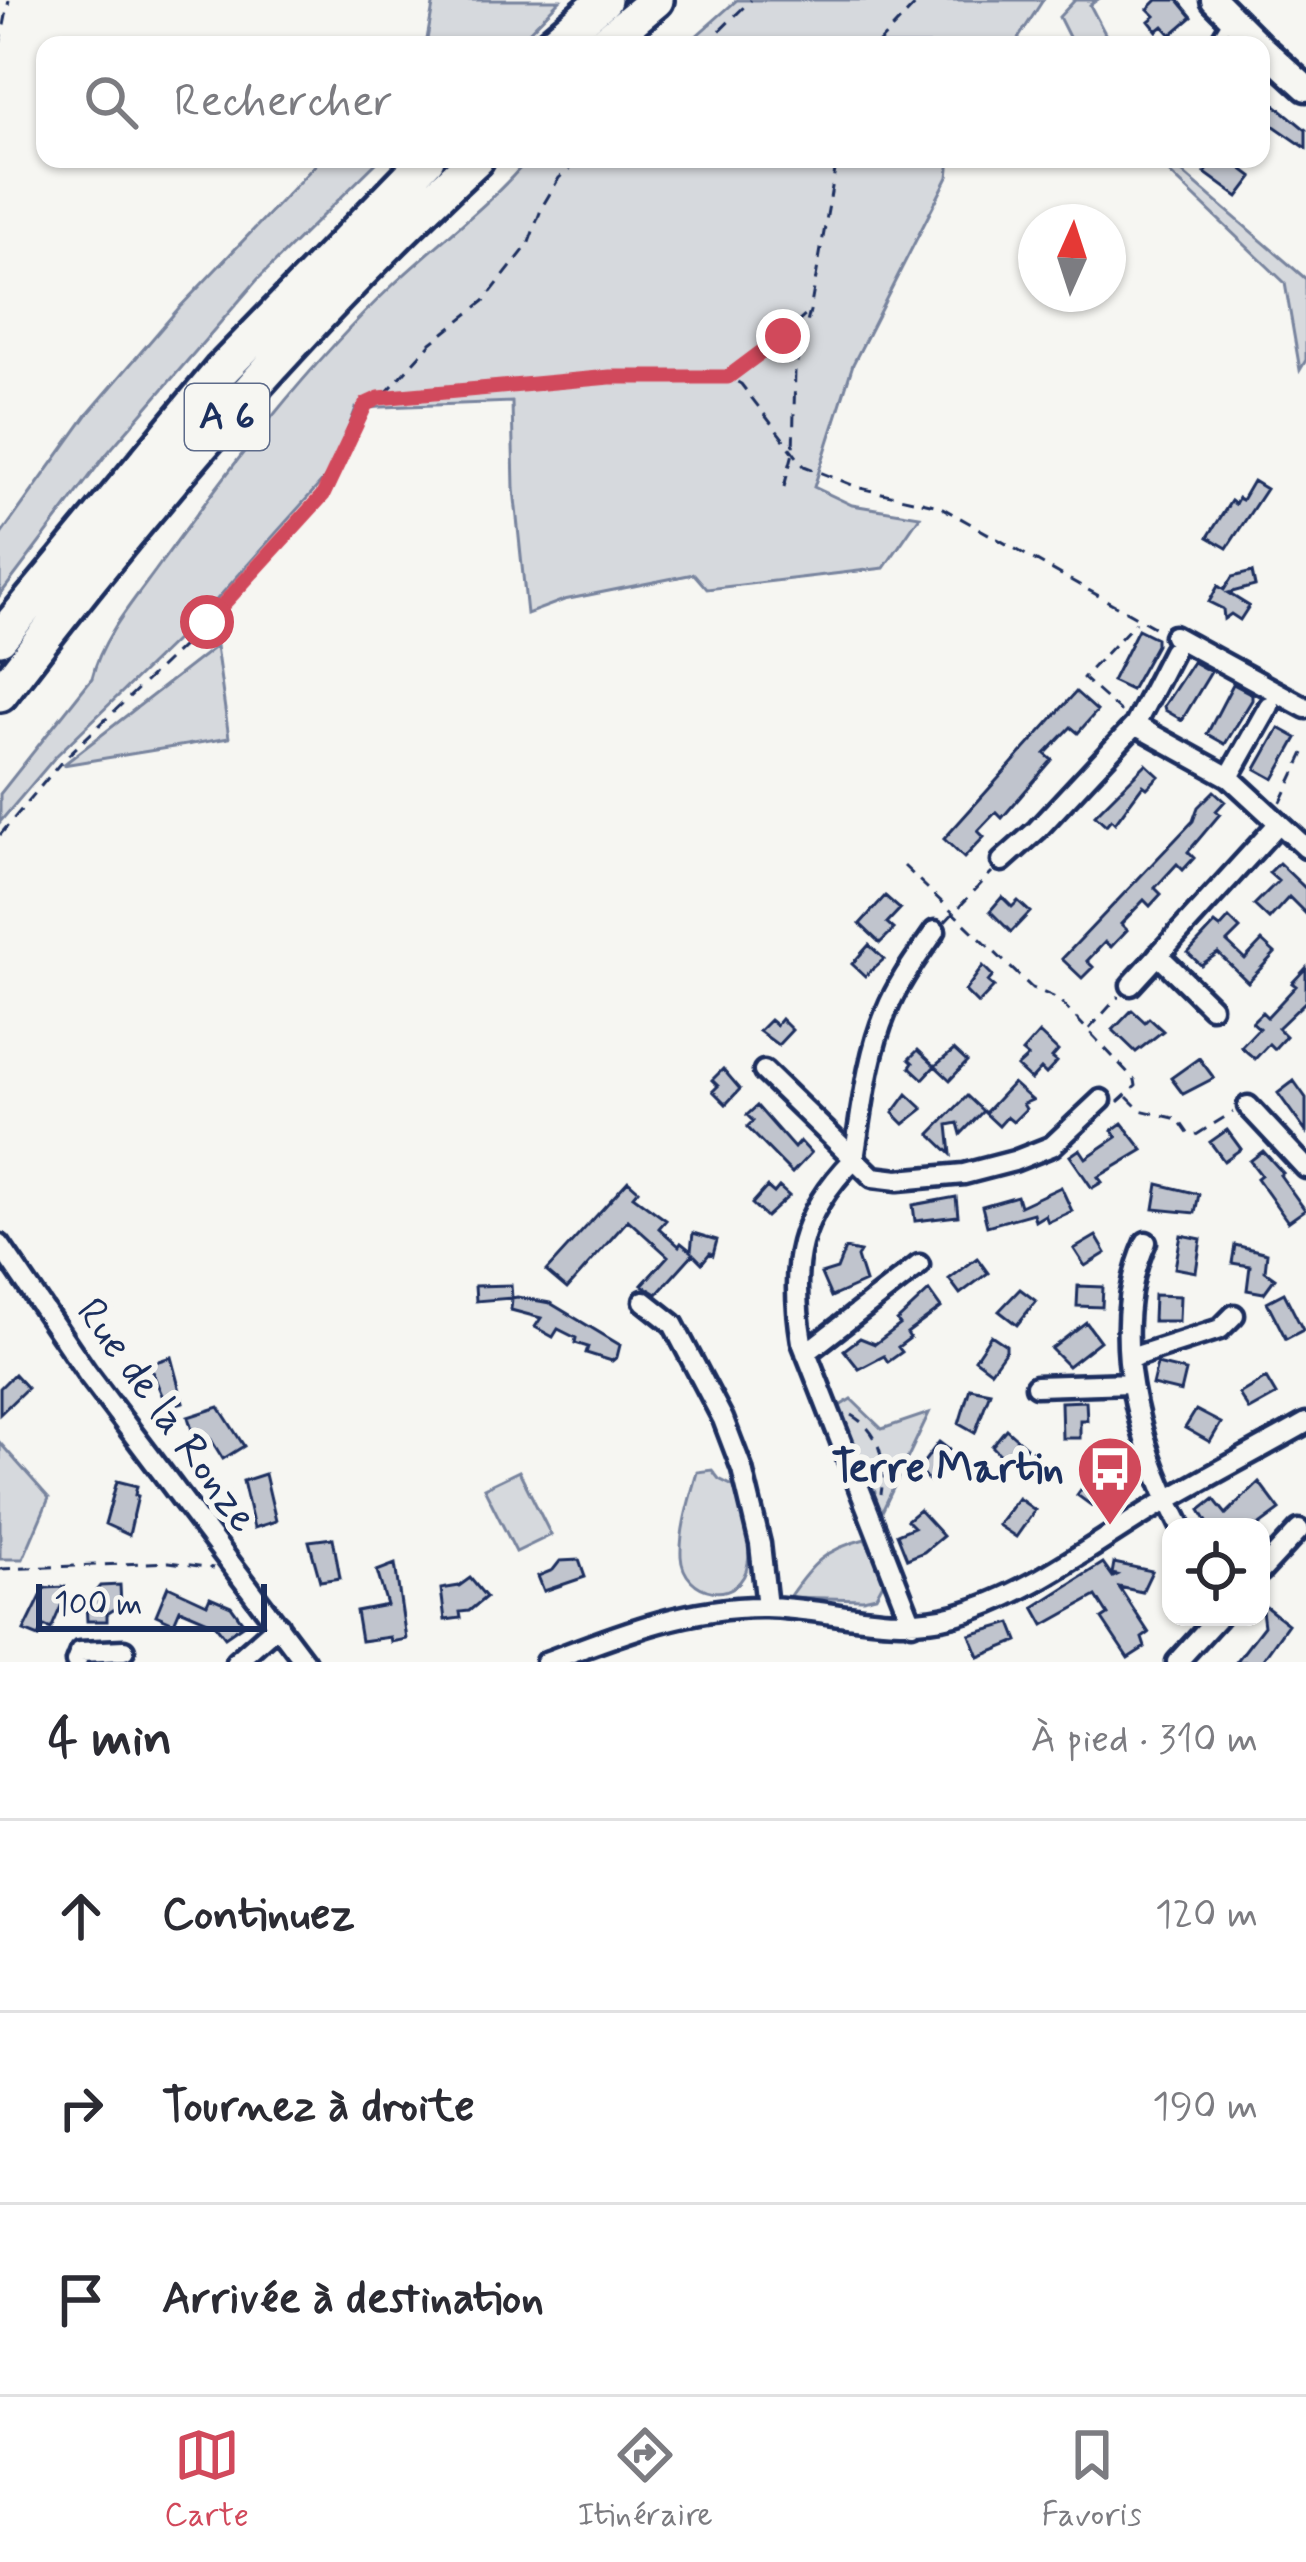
<!DOCTYPE html>
<html lang="fr">
<head>
<meta charset="utf-8">
<style>
  :root { --surface:#fff; --page:#f7f7f7; --text:#2b2b33; --muted:#7c7c81; --line:#e1e1e2; --accent:#d1495b }
  body { margin:0; font-family:Mynerve,sans-serif; background:var(--page); color:var(--text) }
  .controls { position:absolute; right:36px; bottom:36px; display:grid; overflow:hidden; border-radius:24px; box-shadow:0 3px 9px #0004 }
  .controls button { width:108px; height:108px; display:grid; place-items:center; padding:0; border:0; border-bottom:3px solid var(--line); background:var(--surface); color:var(--text); font:60px sans-serif }
  .compass { position:absolute; left:1018px; top:204px; width:108px; height:108px; border-radius:50%; background:var(--surface); box-shadow:0 3px 9px #0004; rotate:3deg }
  .scale { position:absolute; left:36px; bottom:30px; width:231px; box-sizing:border-box; padding-left:12px; border:6px solid #1b2f5e; border-top:0; font-size:33px; line-height:42px; white-space:nowrap; color:#1b2f5e; -webkit-text-stroke:9px #f6f6f2; paint-order:stroke }
  .stop { position:absolute; width:36px; height:36px; margin:-27px; border:9px solid #d1495b; border-radius:50%; background:#fff }
  .stop.end { background:#d1495b; border-color:#fff; box-shadow:0 3px 12px #0008 }
  .list { margin:0; padding:0; list-style:none }
  h2 { display:flex; justify-content:space-between; align-items:center; height:156px; margin:0; padding:0 48px; font-size:51px }
  h2 small { font-size:39px; font-weight:400; color:var(--muted) }
  .list li { display:grid; grid-template-columns:78px 1fr auto; gap:36px; align-items:center; box-sizing:border-box; height:192px; padding:0 48px; border-top:3px solid var(--line) }
  .list b { display:block; font-size:45px; white-space:nowrap }
  .list em { font-size:39px; font-style:normal; color:var(--muted) }
  .icon { flex:none; width:66px; height:66px; fill:none; stroke:currentColor; stroke-width:2; stroke-linecap:round; stroke-linejoin:round }
  .map { position:relative; flex:none; width:1306px; height:1662px; overflow:hidden }
  .search { position:absolute; background:var(--surface); box-shadow:0 3px 9px #0004; left:36px; right:36px; top:36px; height:132px; display:flex; align-items:center; gap:30px; box-sizing:border-box; padding:0 42px; border-radius:24px; color:var(--muted); font-size:45px }
  .sheet { height:732px; background:var(--surface) }
  nav { display:flex; justify-content:space-around; align-items:center; box-sizing:border-box; height:168px; border-top:3px solid var(--line); background:var(--surface); font-size:33px; color:var(--muted) }
  nav a { display:grid; justify-items:center; gap:6px }
  nav .on { color:var(--accent) }
  .map>svg:first-child { display:block }
  .green { fill:#d6d9dd; stroke:#78849e; stroke-width:3 }
  .building { fill:#c0c4cd; stroke:#1b2f5e; stroke-width:3 }
  .lines { fill:none; stroke-linecap:round; stroke-linejoin:round }
  .service-casing { stroke:#1b2f5e; stroke-width:18 }
  .minor-casing { stroke:#1b2f5e; stroke-width:27 }
  .tertiary-casing { stroke:#1b2f5e; stroke-width:33 }
  .motorway-casing { stroke:#1b2f5e; stroke-width:42 }
  .path { stroke:#1b2f5e; stroke-width:3; stroke-dasharray:12 9; stroke-linecap:butt }
  .service { stroke:#f6f6f2; stroke-width:9 }
  .minor { stroke:#f6f6f2; stroke-width:18 }
  .tertiary { stroke:#f6f6f2; stroke-width:24 }
  .motorway { stroke:#f6f6f2; stroke-width:33 }
  .route { stroke:#d1495b; stroke-width:15 }
  .labels { text-anchor:middle; dominant-baseline:central; stroke-width:12; stroke-linejoin:round; paint-order:stroke }
  .shield { fill:#f6f6f2; stroke:#5d6b8a; stroke-width:3 }
  .shield-label { font-size:39px; font-weight:bold; fill:#1b2f5e }
  .street-label { font-size:42px; fill:#1b2f5e; stroke:#f6f6f2 }
  .poi-label { font-size:42px; font-weight:bold; fill:#1b2f5e; stroke:#f6f6f2; text-anchor:end }
</style>
</head>
<body>
<div class="map">
<svg width="1306" height="1662" viewBox="0 0 1306 1662">
  <rect width="100%" height="100%" fill="#f6f6f2"/>
  <filter id="ink" filterUnits="userSpaceOnUse"><feTurbulence type="fractalNoise" baseFrequency=".00833" numOctaves="2"/><feDisplacementMap in="SourceGraphic" scale="24" xChannelSelector="R" yChannelSelector="G"/><feConvolveMatrix kernelMatrix="1 2 1 2 8 2 1 2 1" color-interpolation-filters="sRGB"/></filter>
  <g filter="url(#ink)">
    <!-- green -->
    <path class="green" d="M 434,0 L 560,0 L 516,45 L 426,45 Z
      M 737,0 L 1043,0 L 1014,45 L 686,45 Z
      M 1075,0 L 1097,0 L 1090,5 L 1111,45 L 1073,45 L 1059,17 Z
      M 321,159 L 380,159 L 258,279 L 105,456 L 0,595 L 0,536 L 87,415 L 178,309 Z
      M 528,159 L 556,159 L 558,163 L 563,159 L 950,159 L 948,177 L 853,364 L 814,487 L 852,505 L 920,516 L 884,568 L 707,589 L 694,574 L 564,600 L 527,614 L 514,489 L 512,402 L 356,408 L 335,467 L 210,607 L 56,756 L 0,822 L 0,794 L 92,678 C 102,635 138,596 163,560 C 233,464 306,367 393,285 C 438,242 488,207 528,159 Z
      M 1155,159 L 1167,159 L 1306,279 L 1306,360 L 1300,370 L 1285,283 Z
      M 216,646 L 229,738 L 63,765 Z
      M 851,1399 L 882,1429 L 929,1413 L 879,1518 L 870,1499 L 875,1492 L 838,1407 Z
      M 0,1443 L 49,1498 L 23,1559 L 0,1559 Z
      M 712,1470 L 719,1479 L 737,1488 C 743,1511 752,1538 748,1563 C 741,1607 683,1597 681,1556 C 680,1527 690,1499 697,1472 Z
      M 519,1471 L 551,1535 L 516,1552 L 484,1488 Z
      M 865,1539 L 885,1579 L 876,1596 L 863,1599 L 789,1597 C 812,1564 825,1549 865,1539 Z"/>
    <!-- building -->
    <path class="building" d="M 1157,0 L 1178,0 L 1192,17 L 1171,35 L 1163,26 L 1157,31 L 1149,21 L 1155,16 L 1148,9 Z
      M 1267,98 L 1306,130 L 1306,148 L 1261,117 L 1261,107 Z
      M 1216,159 L 1229,159 L 1253,177 L 1238,197 L 1205,173 Z
      M 1253,481 L 1266,489 L 1227,548 L 1208,537 L 1231,501 L 1235,504 L 1238,498 L 1242,500 Z
      M 1252,572 L 1255,586 L 1228,593 L 1249,606 L 1240,620 L 1231,614 L 1224,619 L 1223,609 L 1209,602 L 1218,586 L 1224,590 L 1232,577 Z
      M 1138,629 L 1156,638 L 1156,645 L 1131,690 L 1112,681 Z
      M 1193,662 L 1211,672 L 1182,720 L 1165,710 L 1164,706 Z
      M 1233,684 L 1252,694 L 1252,700 L 1225,744 L 1207,734 Z
      M 1076,692 L 1097,711 L 1078,733 L 1071,727 L 1045,754 L 1052,760 L 1002,818 L 996,812 L 978,831 L 984,837 L 964,858 L 944,839 Z
      M 1279,728 L 1297,738 L 1274,779 L 1256,769 Z
      M 1146,764 L 1159,776 L 1147,788 L 1143,785 L 1115,823 L 1111,819 L 1106,825 L 1095,815 Z
      M 1214,791 L 1225,801 L 1216,811 L 1220,814 L 1188,852 L 1194,858 L 1183,870 L 1177,864 L 1155,888 L 1161,894 L 1150,906 L 1144,900 L 1121,924 L 1127,930 L 1111,947 L 1105,942 L 1087,961 L 1093,967 L 1082,978 L 1062,959 L 1193,821 L 1198,807 Z
      M 1279,863 L 1306,889 L 1306,914 L 1289,897 L 1269,919 L 1254,905 L 1278,881 L 1269,873 Z
      M 885,896 L 900,909 L 887,923 L 894,929 L 880,943 L 860,924 Z
      M 1002,897 L 1012,907 L 1018,901 L 1030,912 L 1011,932 L 990,911 Z
      M 1229,918 L 1240,929 L 1227,942 L 1245,959 L 1262,941 L 1275,953 L 1248,982 L 1218,953 L 1201,965 L 1188,953 L 1215,924 L 1220,928 Z
      M 869,945 L 884,959 L 865,976 L 852,964 Z
      M 983,966 L 993,976 L 988,982 L 994,987 L 978,1004 L 965,991 Z
      M 1306,968 L 1306,1001 L 1278,1028 L 1286,1036 L 1274,1049 L 1269,1044 L 1255,1059 L 1241,1047 L 1259,1028 L 1252,1022 L 1262,1012 L 1267,1017 L 1296,986 L 1292,983 Z
      M 1132,1010 L 1145,1022 L 1149,1018 L 1163,1031 L 1136,1052 L 1113,1030 Z
      M 781,1019 L 792,1030 L 778,1045 L 759,1031 L 770,1020 L 776,1025 Z
      M 1039,1033 L 1058,1051 L 1052,1058 L 1057,1062 L 1046,1074 L 1041,1069 L 1031,1080 L 1017,1067 L 1028,1057 L 1022,1052 Z
      M 918,1050 L 935,1066 L 954,1050 L 967,1062 L 950,1080 L 935,1066 L 923,1079 L 910,1067 L 913,1063 L 909,1059 Z
      M 1199,1058 L 1214,1078 L 1183,1094 L 1171,1078 Z
      M 723,1069 L 740,1089 L 726,1104 L 713,1091 L 718,1086 L 712,1080 Z
      M 1294,1081 L 1306,1098 L 1306,1132 L 1278,1093 Z
      M 1013,1083 L 1032,1100 L 1023,1104 L 1026,1109 L 1013,1122 L 1007,1117 L 999,1126 L 985,1113 Z
      M 907,1094 L 923,1109 L 904,1124 L 893,1113 Z
      M 967,1096 L 983,1111 L 961,1134 L 958,1123 L 948,1125 L 951,1154 L 930,1134 Z
      M 757,1106 L 794,1148 L 800,1141 L 811,1153 L 792,1173 L 747,1127 L 753,1121 L 747,1115 Z
      M 1122,1123 L 1143,1150 L 1098,1177 L 1102,1182 L 1092,1188 L 1070,1156 L 1080,1149 L 1086,1158 L 1117,1137 L 1112,1130 Z
      M 1227,1130 L 1241,1149 L 1224,1161 L 1210,1142 Z
      M 1263,1151 L 1283,1173 L 1280,1175 L 1305,1210 L 1288,1222 L 1257,1178 L 1261,1175 L 1250,1161 Z
      M 628,1181 L 638,1190 L 633,1196 L 666,1220 L 659,1228 L 679,1246 L 681,1243 L 691,1251 L 693,1233 L 717,1240 L 713,1255 L 710,1253 L 702,1263 L 693,1254 L 657,1294 L 642,1285 L 668,1256 L 628,1220 L 567,1289 L 546,1271 Z
      M 1158,1184 L 1199,1194 L 1195,1213 L 1154,1209 Z
      M 767,1187 L 774,1193 L 779,1187 L 789,1196 L 766,1217 L 752,1204 Z
      M 1061,1187 L 1072,1211 L 1048,1222 L 1045,1215 L 1035,1221 L 1033,1213 L 987,1226 L 982,1206 L 1017,1196 L 1020,1206 Z
      M 956,1197 L 958,1216 L 915,1221 L 913,1205 Z
      M 1181,1235 L 1201,1239 L 1196,1272 L 1175,1268 Z
      M 1096,1236 L 1106,1253 L 1085,1266 L 1074,1249 Z
      M 1235,1245 L 1267,1253 L 1265,1271 L 1275,1278 L 1264,1293 L 1247,1290 L 1250,1266 L 1232,1263 Z
      M 845,1249 L 860,1252 L 857,1257 L 865,1282 L 831,1297 L 821,1274 L 837,1269 Z
      M 977,1258 L 988,1273 L 960,1294 L 949,1279 Z
      M 511,1285 L 512,1298 L 476,1301 L 475,1286 Z
      M 1078,1286 L 1103,1287 L 1102,1307 L 1077,1306 Z
      M 1020,1289 L 1036,1301 L 1017,1325 L 999,1311 Z
      M 929,1291 L 941,1308 L 907,1333 L 910,1338 L 898,1347 L 902,1352 L 888,1362 L 884,1356 L 859,1369 L 844,1350 L 860,1338 L 875,1344 L 900,1325 L 897,1321 Z
      M 1284,1293 L 1303,1330 L 1286,1339 L 1267,1302 Z
      M 1154,1295 L 1180,1296 L 1179,1321 L 1153,1321 Z
      M 517,1297 L 550,1303 L 620,1345 L 617,1357 L 612,1361 L 586,1353 L 588,1347 L 575,1343 L 576,1338 L 558,1329 L 553,1337 L 535,1327 L 541,1318 L 511,1310 L 512,1298 Z
      M 1086,1322 L 1100,1341 L 1068,1366 L 1051,1349 Z
      M 991,1335 L 1006,1345 L 1006,1350 L 991,1371 L 975,1359 Z
      M 171,1357 L 183,1402 L 167,1407 L 149,1364 Z
      M 1157,1364 L 1186,1371 L 1181,1392 L 1152,1385 Z
      M 14,1374 L 27,1388 L 0,1414 L 0,1388 Z
      M 1266,1378 L 1276,1395 L 1249,1410 L 1239,1394 Z
      M 970,1388 L 990,1392 L 975,1433 L 959,1424 Z
      M 1086,1401 L 1087,1420 L 1080,1420 L 1080,1438 L 1062,1438 L 1061,1402 Z
      M 219,1407 L 244,1446 L 223,1459 L 210,1438 L 196,1443 L 188,1417 Z
      M 1196,1410 L 1221,1423 L 1210,1442 L 1185,1428 Z
      M 1006,1429 L 1033,1453 L 1017,1472 L 992,1446 Z
      M 939,1442 L 957,1456 L 931,1482 L 917,1471 Z
      M 1100,1463 L 1116,1474 L 1092,1506 L 1077,1495 Z
      M 265,1474 L 276,1521 L 254,1528 L 243,1481 Z
      M 117,1481 L 137,1486 L 135,1495 L 138,1496 L 129,1535 L 105,1524 Z
      M 1259,1482 L 1280,1510 L 1257,1527 L 1210,1527 L 1200,1510 L 1214,1499 L 1226,1514 Z
      M 1018,1498 L 1035,1510 L 1016,1537 L 998,1525 Z
      M 919,1510 L 943,1536 L 924,1552 L 907,1559 L 897,1534 L 914,1527 L 907,1520 Z
      M 333,1538 L 340,1578 L 320,1581 L 309,1541 Z
      M 579,1560 L 585,1577 L 544,1591 L 538,1576 L 553,1570 L 560,1561 Z
      M 1103,1563 L 1113,1577 L 1117,1575 L 1112,1574 L 1114,1563 L 1152,1571 L 1142,1592 L 1119,1587 L 1149,1633 L 1142,1638 L 1145,1647 L 1128,1658 L 1102,1619 L 1108,1615 L 1096,1596 L 1044,1625 L 1034,1607 Z
      M 395,1564 L 406,1639 L 391,1642 L 390,1637 L 361,1641 L 356,1611 L 387,1605 L 377,1571 Z
      M 470,1578 L 486,1597 L 469,1611 L 460,1612 L 461,1618 L 445,1620 L 441,1589 L 459,1586 Z
      M 120,1585 L 121,1605 L 107,1614 L 107,1621 L 87,1621 L 86,1603 L 100,1586 Z
      M 168,1586 L 207,1604 L 210,1597 L 231,1606 L 244,1624 L 225,1637 L 215,1624 L 180,1609 L 174,1623 L 156,1615 Z
      M 65,1587 L 66,1604 L 62,1604 L 51,1629 L 44,1626 L 39,1637 L 24,1631 L 45,1588 Z
      M 1261,1603 L 1288,1624 L 1261,1662 L 1236,1662 L 1264,1626 Z
      M 1011,1623 L 1018,1641 L 979,1657 L 970,1635 Z"/>
    <g class="lines">
      <!-- service casing -->
      <g class="service-casing">
        <path id="service" d="M 1213,45 L 1230,17"/>
      </g>
      <!-- minor casing -->
      <g class="minor-casing">
        <path id="minor" d="M 1174,636 L 1306,708
          M 1135,725 L 1229,777 L 1306,848
          M 1229,777 L 1269,706
          M 1002,861 L 1037,830 L 1135,725 L 1173,651
          M 1158,955 L 1211,1007
          M 1131,985 L 1279,823
          M 764,1071 L 873,1177 L 898,1180 L 964,1174 L 1014,1161 L 1052,1146 L 1101,1100
          M 1248,1106 L 1306,1168
          M 854,1159 C 798,1216 789,1264 802,1342 L 912,1623
          M 854,1159 C 862,1111 867,1057 886,1012 C 898,982 917,957 935,931
          M 1146,1242 C 1106,1331 1138,1444 1181,1527
          M 0,1245 L 87,1373 L 305,1662
          M 644,1301 L 673,1324 L 723,1419 L 742,1469 L 760,1544 L 767,1607
          M 806,1353 L 919,1265
          M 1130,1358 L 1220,1329 L 1234,1315
          M 1036,1386 L 1131,1383
          M 1261,1571 L 1299,1530
          M 76,1662 L 80,1652 L 124,1650
          M 236,1662 L 278,1625
          M 546,1662 C 617,1635 688,1606 765,1607 C 829,1608 892,1632 955,1615 C 1024,1597 1087,1549 1147,1512 C 1199,1481 1253,1453 1306,1423
          M 1177,1662 L 1218,1617"/>
      </g>
      <!-- tertiary casing -->
      <g class="tertiary-casing">
        <path id="tertiary" d="M 1214,0 L 1259,45
          M 1261,47 L 1306,88"/>
      </g>
      <!-- motorway casing -->
      <g class="motorway-casing">
        <path id="motorway" d="M 551,45 L 604,0
          M 602,45 L 656,0
          M 0,638 L 221,371 L 427,159
          M 0,694 C 144,505 301,321 476,159"/>
      </g>
      <!-- path -->
      <path class="path" d="M 705,45 L 751,0
        M 877,45 L 920,0
        M 0,46 L 9,0
        M 730,376 L 753,362 L 806,315
        M 385,394 L 431,343 L 484,301 L 528,245 L 542,207 L 559,178 L 580,159
        M 784,487 L 793,453 L 795,370 L 810,311 L 837,159
        M 1121,712 L 1083,678 L 1136,622
        M 1281,802 L 1306,749
        M 0,835 L 62,761 L 207,623 L 323,495 L 366,404 L 379,398 L 610,377 L 728,377 L 741,384 L 804,466 L 860,488 L 939,506 L 1161,631
        M 904,866 L 1032,988 L 1058,999 L 1135,1080 L 1136,1086 L 1118,1102
        M 945,922 L 992,872
        M 1089,1029 L 1119,996
        M 1127,1097 L 1140,1110 L 1178,1119 L 1189,1135 L 1196,1135 L 1233,1112
        M 851,1415 C 881,1432 886,1461 881,1494
        M 0,1569 L 169,1562 L 214,1568"/>
      <!-- service -->
      <use href="#service" class="service"/>
      <!-- minor -->
      <use href="#minor" class="minor"/>
      <!-- tertiary -->
      <use href="#tertiary" class="tertiary"/>
      <!-- motorway -->
      <use href="#motorway" class="motorway"/>
    </g>
  </g>
  <g class="lines" filter="url(#ink)">
    <!-- route -->
    <path class="route" d="M 207,622 L 323,495 L 366,404 L 379,398 L 610,377 L 728,377 L 783,336"/>
  </g>
  <!-- icons -->
  <defs>
    <g id="bus-pin" transform="scale(3.45)"><path d="M0 17L-7.5 6A9.5 9.5 0 1 1 7.5 6Z" fill="#d1495b" stroke="#f6f6f2"/><path d="M-5-6H5V4H4V6H2V4H-2V6H-4V4H-5ZM-3.5-4V0h7V-4ZM-3.5 1.2v1.5H-2V1.2ZM2 1.2v1.5H3.5V1.2Z" fill="#fff"/></g>
  </defs>
  <g fill-rule="evenodd">
    <use href="#bus-pin" x="1110" y="1469"/>
  </g>
  <g class="labels">
    <!-- shield labels -->
    <rect class="shield" x="185" y="384" width="84" height="66" rx="9"/>
    <g class="shield-label">
      <text x="227" y="417">A 6</text>
    </g>
    <!-- street labels -->
    <g class="street-label">
      <text transform="translate(166 1416) rotate(54)">Rue de la Ronze</text>
    </g>
    <!-- poi labels -->
    <g class="poi-label">
      <text x="1064" y="1469">Terre Martin</text>
    </g>
  </g>
</svg>
<div class="controls">
<button><svg class="icon" aria-label="locate" viewBox="0 0 24 24"><circle cx="12" cy="12" r="6"/><path d="M12 2v4M12 18v4M2 12h4M18 12h4"/></svg></button>
</div>
<svg class="compass" viewBox="-18 -18 36 36"><path d="M0-13l5 13h-10z" fill="#e53935"/><path d="M0 13l5-13h-10z" fill="#7c7c81"/></svg>
<div class="scale">100 m</div>
<div class="stop" style="left:207px;top:622px"></div>
<div class="stop end" style="left:783px;top:336px"></div>
<div class="search"><svg class="icon" aria-label="search" viewBox="0 0 24 24"><circle cx="10" cy="10" r="6"/><path d="M15 15l6 6"/></svg>Rechercher</div>
</div>
<section class="sheet">
<h2>4 min<small>À pied · 310 m</small></h2>
<ul class="list">
<li><svg class="icon" aria-label="ahead" viewBox="0 0 24 24"><path d="M12 20V5M6 11l6-6 6 6"/></svg><div><b>Continuez</b></div><em>120 m</em></li>
<li><svg class="icon" aria-label="right" viewBox="0 0 24 24"><path d="M7 20v-9h11M14 6l5 5-5 5"/></svg><div><b>Tournez à droite</b></div><em>190 m</em></li>
<li><svg class="icon" aria-label="arrive" viewBox="0 0 24 24"><path d="M6 21V4h12l-3 4 3 4H6"/></svg><div><b>Arrivée à destination</b></div></li>
</ul>
</section>
<nav>
<a class="on"><svg class="icon" aria-label="map" viewBox="0 0 24 24"><path d="M3 6l6-2 6 2 6-2v14l-6 2-6-2-6 2zM9 4v14M15 6v14"/></svg>Carte</a>
<a><svg class="icon" aria-label="directions" viewBox="0 0 24 24"><path d="M12 3l9 9-9 9-9-9zM9 14v-3h6M13 9l2 2-2 2"/></svg>Itinéraire</a>
<a><svg class="icon" aria-label="saved" viewBox="0 0 24 24"><path d="M7 4h10v16l-5-4-5 4z"/></svg>Favoris</a>
</nav>
</body>
</html>
